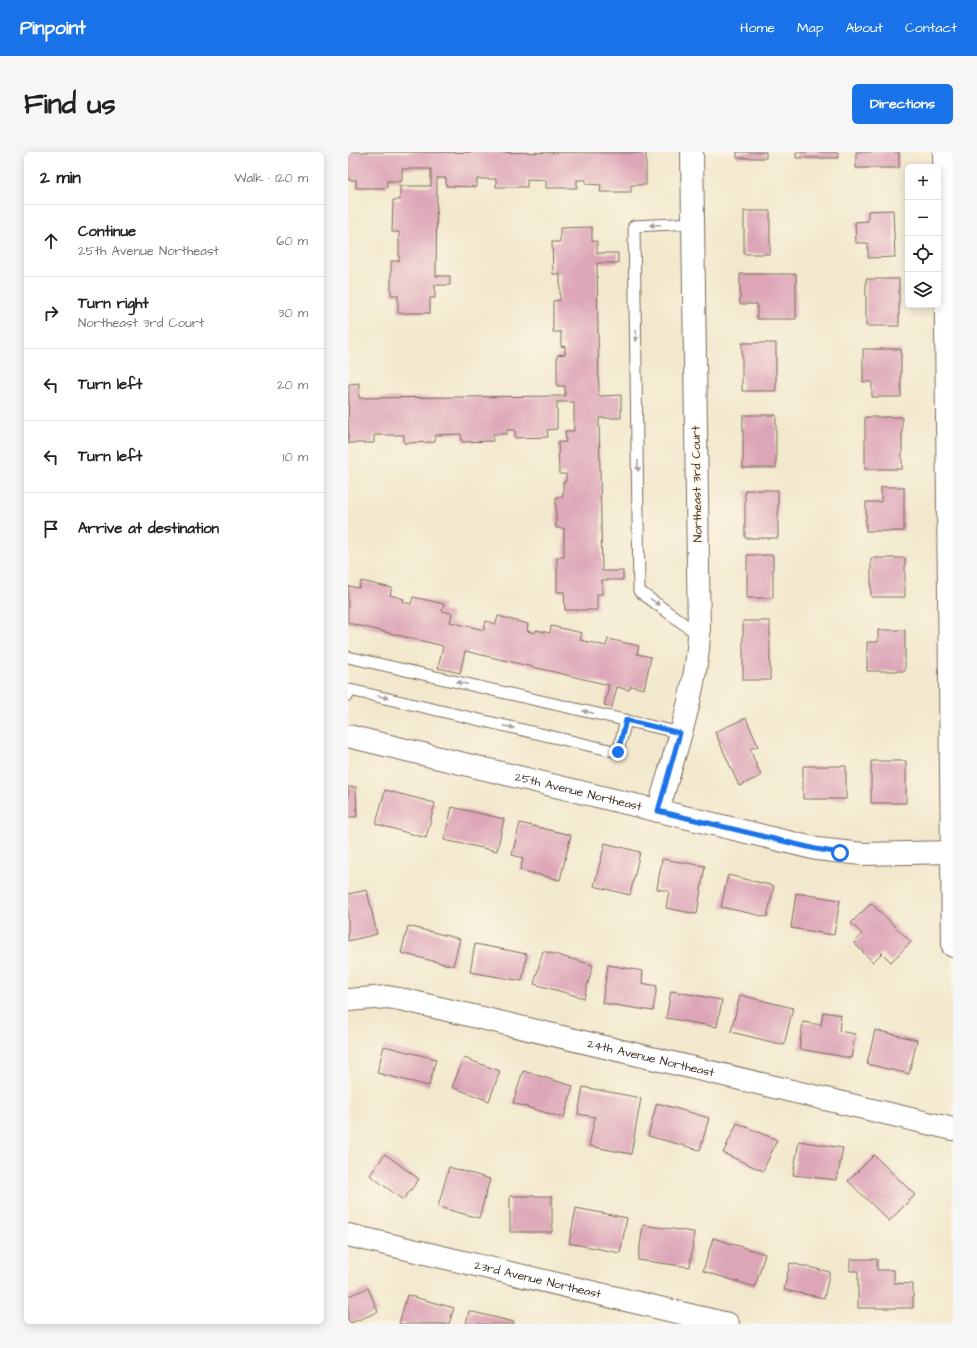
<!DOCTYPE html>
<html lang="en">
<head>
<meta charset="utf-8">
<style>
  :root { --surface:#fff; --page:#f6f6f6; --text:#202124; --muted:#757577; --line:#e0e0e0; --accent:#1a73e8 }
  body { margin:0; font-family:"Architects Daughter",sans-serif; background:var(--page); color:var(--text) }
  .controls { position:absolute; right:12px; top:12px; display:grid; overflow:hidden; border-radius:6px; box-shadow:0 2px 10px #0003 }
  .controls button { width:36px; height:36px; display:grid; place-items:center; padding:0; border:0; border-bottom:1px solid var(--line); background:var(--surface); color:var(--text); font:20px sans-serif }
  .stop { position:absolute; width:12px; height:12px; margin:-9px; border:3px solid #1a73e8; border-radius:50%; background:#fff }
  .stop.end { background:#1a73e8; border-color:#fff; box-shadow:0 1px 4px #0008 }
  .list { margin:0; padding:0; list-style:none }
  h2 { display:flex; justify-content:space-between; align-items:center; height:52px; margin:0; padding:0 16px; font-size:17px }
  h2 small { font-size:13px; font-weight:400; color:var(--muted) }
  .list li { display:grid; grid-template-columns:26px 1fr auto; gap:12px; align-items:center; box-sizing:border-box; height:72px; padding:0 16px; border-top:1px solid var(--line) }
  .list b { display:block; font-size:15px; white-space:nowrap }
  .list p { margin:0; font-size:13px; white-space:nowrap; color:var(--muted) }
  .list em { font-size:13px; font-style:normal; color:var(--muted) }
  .icon { flex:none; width:22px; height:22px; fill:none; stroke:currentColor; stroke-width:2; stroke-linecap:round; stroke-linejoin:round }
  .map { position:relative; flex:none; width:605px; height:1172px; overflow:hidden; border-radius:6px }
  header { display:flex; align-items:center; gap:24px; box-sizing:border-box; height:56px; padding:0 20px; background:var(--accent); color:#fff }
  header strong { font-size:19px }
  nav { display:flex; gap:22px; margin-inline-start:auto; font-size:14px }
  .intro { display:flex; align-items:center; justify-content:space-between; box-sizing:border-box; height:96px; padding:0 24px }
  h1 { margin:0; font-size:28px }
  .button { padding:10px 18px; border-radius:6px; background:var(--accent); color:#fff; font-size:14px; font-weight:700 }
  main { display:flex; gap:24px; padding:0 24px }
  aside { flex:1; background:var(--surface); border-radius:6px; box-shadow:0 2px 10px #0003 }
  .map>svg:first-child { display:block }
  .building { fill:#dda6b8 }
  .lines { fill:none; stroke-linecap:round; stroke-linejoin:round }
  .service-casing { stroke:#7b6c5b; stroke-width:13 }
  .minor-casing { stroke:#7b6c5b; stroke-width:24 }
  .service { stroke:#fff; stroke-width:11 }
  .minor { stroke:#fff; stroke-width:22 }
  .oneway { fill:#a79f9a }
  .route { stroke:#1a73e8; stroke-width:5 }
  .labels { text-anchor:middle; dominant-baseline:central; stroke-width:3; stroke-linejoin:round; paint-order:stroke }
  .street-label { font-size:12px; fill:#3b2a1e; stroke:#fcf5e5 }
</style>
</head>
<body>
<header>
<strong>Pinpoint</strong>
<nav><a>Home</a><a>Map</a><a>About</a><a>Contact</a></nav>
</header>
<div class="intro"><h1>Find us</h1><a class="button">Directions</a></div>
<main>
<aside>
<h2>2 min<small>Walk · 120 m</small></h2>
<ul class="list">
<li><svg class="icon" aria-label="ahead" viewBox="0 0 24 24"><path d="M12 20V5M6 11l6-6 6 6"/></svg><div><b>Continue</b><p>25th Avenue Northeast</p></div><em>60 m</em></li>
<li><svg class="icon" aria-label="right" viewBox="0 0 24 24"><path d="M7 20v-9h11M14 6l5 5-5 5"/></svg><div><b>Turn right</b><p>Northeast 3rd Court</p></div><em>30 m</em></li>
<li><svg class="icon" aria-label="left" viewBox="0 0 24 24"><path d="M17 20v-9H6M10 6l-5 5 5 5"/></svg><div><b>Turn left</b></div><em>20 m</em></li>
<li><svg class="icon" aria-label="left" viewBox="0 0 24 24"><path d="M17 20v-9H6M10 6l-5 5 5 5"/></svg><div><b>Turn left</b></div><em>10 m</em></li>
<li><svg class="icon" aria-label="arrive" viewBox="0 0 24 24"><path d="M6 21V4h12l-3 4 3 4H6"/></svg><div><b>Arrive at destination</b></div></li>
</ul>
</aside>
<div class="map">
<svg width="605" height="1172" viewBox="0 0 605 1172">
  <rect width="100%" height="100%" fill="#fcf5e5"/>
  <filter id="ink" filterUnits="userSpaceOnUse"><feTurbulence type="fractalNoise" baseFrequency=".025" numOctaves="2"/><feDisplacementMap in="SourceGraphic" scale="8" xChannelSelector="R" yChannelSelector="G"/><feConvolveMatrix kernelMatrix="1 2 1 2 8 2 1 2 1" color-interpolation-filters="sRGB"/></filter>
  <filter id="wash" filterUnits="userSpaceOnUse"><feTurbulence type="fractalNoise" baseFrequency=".012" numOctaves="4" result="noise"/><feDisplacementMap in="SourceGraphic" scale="16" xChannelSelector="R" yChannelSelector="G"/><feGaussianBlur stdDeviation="0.9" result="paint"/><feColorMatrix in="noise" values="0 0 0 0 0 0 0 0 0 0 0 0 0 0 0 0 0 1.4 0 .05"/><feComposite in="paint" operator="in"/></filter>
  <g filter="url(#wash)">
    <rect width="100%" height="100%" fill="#f2e8cd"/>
    <g id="blocks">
      <!-- building -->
      <path class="building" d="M 0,0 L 298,1 L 298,33 L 283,33 L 283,40 L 252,40 L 253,33 L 238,32 L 238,28 L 229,28 L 229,36 L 198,36 L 198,28 L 179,27 L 179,35 L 148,35 L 148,27 L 129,27 L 129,35 L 98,34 L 98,26 L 89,26 L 88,124 L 102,124 L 102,133 L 87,133 L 87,146 L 82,146 L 82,161 L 50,161 L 50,143 L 43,143 L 43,109 L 51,109 L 51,80 L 44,80 L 45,48 L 52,48 L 52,34 L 83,34 L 83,17 L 54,17 L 54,29 L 39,29 L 39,36 L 8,36 L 8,28 L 0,28 Z
        M 389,0 L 418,0 L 418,6 L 389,6 Z
        M 448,0 L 490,0 L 490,6 L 448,6 Z
        M 508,0 L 551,0 L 551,16 L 508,16 Z
        M 545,58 L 547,105 L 520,106 L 520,91 L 508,91 L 507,70 L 520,69 L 520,59 Z
        M 396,59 L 422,59 L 422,102 L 396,102 Z
        M 244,75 L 244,89 L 249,89 L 249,101 L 270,101 L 270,111 L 249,111 L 251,244 L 273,243 L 273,266 L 251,266 L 254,419 L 275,419 L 275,428 L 254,428 L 254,442 L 249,442 L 249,458 L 217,458 L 216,440 L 209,440 L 209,405 L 216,405 L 216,376 L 208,376 L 208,345 L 215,345 L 215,330 L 218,330 L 218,322 L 211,322 L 210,290 L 218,290 L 217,279 L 226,279 L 226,250 L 209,250 L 209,277 L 199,278 L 200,285 L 167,286 L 167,278 L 159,278 L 159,282 L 145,282 L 145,289 L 114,290 L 113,282 L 87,283 L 87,290 L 56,291 L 56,283 L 26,283 L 26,291 L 0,291 L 1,232 L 11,231 L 11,246 L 217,244 L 217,234 L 209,234 L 209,203 L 217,202 L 217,194 L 213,195 L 213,180 L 205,180 L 205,149 L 212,148 L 212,122 L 205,122 L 204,90 L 212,90 L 212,76 Z
        M 392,122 L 448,122 L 448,167 L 409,167 L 409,152 L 392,152 Z
        M 518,127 L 551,127 L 551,174 L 518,174 Z
        M 394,191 L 428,191 L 428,239 L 394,239 Z
        M 515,197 L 553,197 L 553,245 L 524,245 L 524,230 L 515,230 Z
        M 395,263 L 428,263 L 428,316 L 395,316 Z
        M 517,265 L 554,265 L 554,317 L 517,317 Z
        M 533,335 L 556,335 L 556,379 L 518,379 L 518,350 L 533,350 Z
        M 397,338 L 430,338 L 430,386 L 397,386 Z
        M 399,403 L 425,403 L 425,446 L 399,446 Z
        M 523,406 L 557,406 L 557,445 L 523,445 Z
        M 13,429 L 44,436 L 42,443 L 56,447 L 55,450 L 63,452 L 65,445 L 96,452 L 94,459 L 104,461 L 102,470 L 136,478 L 138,469 L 148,472 L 150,464 L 180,472 L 179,479 L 187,481 L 188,478 L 202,481 L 203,474 L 234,481 L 232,488 L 258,494 L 260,487 L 291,494 L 289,502 L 303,505 L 296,537 L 283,534 L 281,538 L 269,535 L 264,555 L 256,553 L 261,533 L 117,499 L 112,521 L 90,516 L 95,494 L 0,471 L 0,434 L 11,436 Z
        M 395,469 L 422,469 L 422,528 L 395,528 Z
        M 530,478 L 557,478 L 557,519 L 519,519 L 519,490 L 530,490 Z
        M 398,566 L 410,594 L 402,597 L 413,624 L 391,634 L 367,580 Z
        M 523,609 L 558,609 L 558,651 L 523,651 Z
        M 455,614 L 498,614 L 498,647 L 455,647 Z
        M 0,635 L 8,635 L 9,665 L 0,665 Z
        M 37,638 L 87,651 L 78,686 L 28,672 Z
        M 104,655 L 156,667 L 149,699 L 96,688 Z
        M 172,671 L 223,683 L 212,728 L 172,718 L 175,706 L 164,703 Z
        M 257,691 L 292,700 L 282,743 L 246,734 Z
        M 314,707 L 357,714 L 349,762 L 318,756 L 321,739 L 309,737 Z
        M 380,723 L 426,734 L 419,765 L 373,755 Z
        M 19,738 L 29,782 L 0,789 L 0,742 Z
        M 448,741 L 492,748 L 486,783 L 443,776 Z
        M 523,751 L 563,790 L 543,810 L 534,801 L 525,810 L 506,791 L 514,782 L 503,771 Z
        M 60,774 L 112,787 L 105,814 L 53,801 Z
        M 127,792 L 179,802 L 174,829 L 122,820 Z
        M 195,799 L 245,813 L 236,846 L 186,832 Z
        M 260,813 L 295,819 L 294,831 L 309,834 L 305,859 L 254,851 Z
        M 323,839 L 374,848 L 369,875 L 318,866 Z
        M 392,843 L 445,856 L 436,893 L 383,880 Z
        M 475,860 L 493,863 L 491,879 L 507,882 L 503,906 L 451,897 L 455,870 L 473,873 Z
        M 527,878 L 569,888 L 561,922 L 519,912 Z
        M 36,894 L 88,907 L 81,934 L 29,921 Z
        M 116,906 L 152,919 L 141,949 L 104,935 Z
        M 175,919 L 225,934 L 216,966 L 165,951 Z
        M 235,935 L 293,946 L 283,1002 L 241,994 L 247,965 L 230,962 Z
        M 309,951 L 361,966 L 352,998 L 300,984 Z
        M 389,971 L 429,988 L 415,1019 L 375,1001 Z
        M 451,989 L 495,996 L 489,1028 L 445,1023 Z
        M 37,1002 L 71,1027 L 55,1048 L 22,1023 Z
        M 526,1003 L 567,1043 L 541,1069 L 500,1029 Z
        M 101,1015 L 142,1027 L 131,1066 L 90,1055 Z
        M 162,1044 L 204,1044 L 204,1080 L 162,1080 Z
        M 228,1056 L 279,1066 L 272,1101 L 221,1091 Z
        M 295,1073 L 346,1080 L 342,1115 L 290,1108 Z
        M 365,1086 L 417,1102 L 407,1135 L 355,1119 Z
        M 502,1107 L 529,1107 L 529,1118 L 546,1118 L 546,1131 L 565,1132 L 565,1156 L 510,1156 L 510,1119 L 502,1119 Z
        M 442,1111 L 482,1120 L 476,1146 L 436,1138 Z
        M 20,1136 L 30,1160 L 0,1172 L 0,1144 Z
        M 59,1143 L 106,1156 L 101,1172 L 51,1172 Z
        M 121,1159 L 166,1170 L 166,1172 L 118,1172 Z"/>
    </g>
  </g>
  <g filter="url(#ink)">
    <use href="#blocks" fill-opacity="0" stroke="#7b6c5b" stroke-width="1"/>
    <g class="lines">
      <!-- service casing -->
      <g class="service-casing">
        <path id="service" d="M 346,71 L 286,74 L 291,439 L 351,483
          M 0,505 L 333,581
          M 0,543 L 2,538 L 270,600 L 278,568"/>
      </g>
      <!-- minor casing -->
      <g class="minor-casing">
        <g id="minor">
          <path d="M 596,0 L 605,794"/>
          <path id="s1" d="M 0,584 L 469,697 L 514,702 L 605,700"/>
          <path d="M 310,659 C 326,602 348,543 351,483 L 344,0"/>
          <path id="s2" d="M 0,848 L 39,845 L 57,848 L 605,977"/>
          <path id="s3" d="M 0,1083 L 380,1172"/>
        </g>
      </g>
      <!-- service -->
      <use href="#service" class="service"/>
      <!-- minor -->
      <use href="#minor" class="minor"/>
    </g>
    <!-- one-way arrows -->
    <defs><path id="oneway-solid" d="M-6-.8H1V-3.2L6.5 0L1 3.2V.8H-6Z"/></defs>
    <g class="oneway">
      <use href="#oneway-solid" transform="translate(307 73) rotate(177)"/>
      <use href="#oneway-solid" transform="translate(288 184) rotate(89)"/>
      <use href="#oneway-solid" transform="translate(290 314) rotate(89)"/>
      <use href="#oneway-solid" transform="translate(307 450) rotate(36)"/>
      <use href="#oneway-solid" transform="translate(114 531) rotate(-167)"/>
      <use href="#oneway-solid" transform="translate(35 545) rotate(13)"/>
      <use href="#oneway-solid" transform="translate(240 560) rotate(-167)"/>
      <use href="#oneway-solid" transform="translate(161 575) rotate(13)"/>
    </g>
  </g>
  <g class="lines" filter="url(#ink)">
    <!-- route -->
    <path class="route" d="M 270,600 L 278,568 L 332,581 L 310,659 L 468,697 L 492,701"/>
  </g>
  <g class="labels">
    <!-- street labels -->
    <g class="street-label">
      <text transform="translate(349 332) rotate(-91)">Northeast 3rd Court</text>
      <text stroke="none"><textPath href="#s1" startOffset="237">25th Avenue Northeast</textPath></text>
      <text stroke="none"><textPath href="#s2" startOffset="310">24th Avenue Northeast</textPath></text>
      <text stroke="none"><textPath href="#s3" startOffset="195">23rd Avenue Northeast</textPath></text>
    </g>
  </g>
</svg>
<div class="controls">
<button>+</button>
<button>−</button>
<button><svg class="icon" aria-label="locate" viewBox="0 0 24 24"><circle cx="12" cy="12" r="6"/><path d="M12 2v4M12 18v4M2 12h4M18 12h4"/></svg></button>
<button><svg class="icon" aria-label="layers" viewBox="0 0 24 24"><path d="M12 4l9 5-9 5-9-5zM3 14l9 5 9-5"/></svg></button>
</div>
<div class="stop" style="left:492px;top:701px"></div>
<div class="stop end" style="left:270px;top:600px"></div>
</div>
</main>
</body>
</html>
